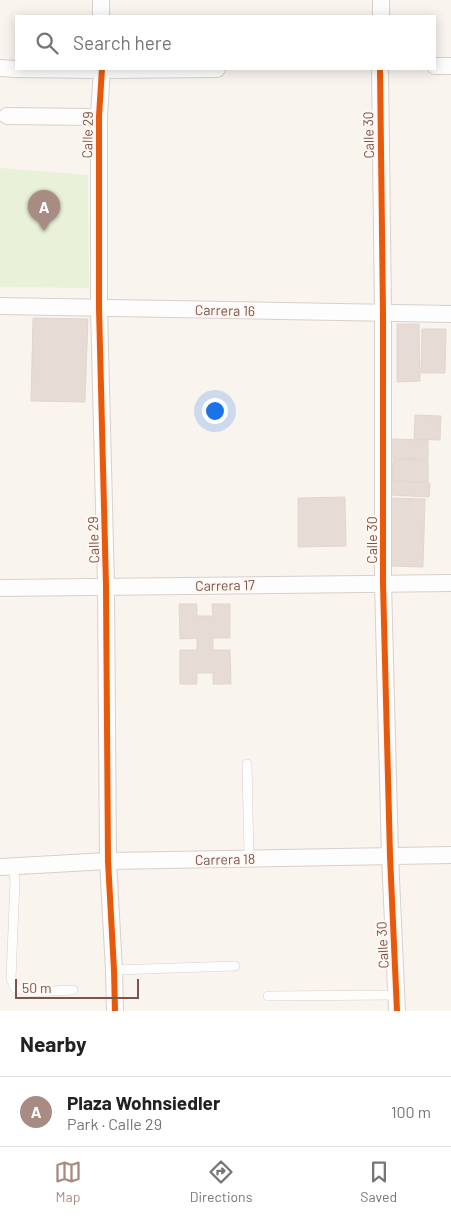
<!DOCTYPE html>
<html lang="en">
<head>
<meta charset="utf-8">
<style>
  :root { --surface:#fff; --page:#f6f6f6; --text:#222; --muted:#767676; --line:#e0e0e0; --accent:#a88c84 }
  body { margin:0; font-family:Barlow,sans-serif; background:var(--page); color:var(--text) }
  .scale { position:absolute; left:15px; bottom:12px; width:124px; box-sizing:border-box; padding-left:5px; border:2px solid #7c544b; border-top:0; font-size:14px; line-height:18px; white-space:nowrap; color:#7c544b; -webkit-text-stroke:4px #fff8f2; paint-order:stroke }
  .you { position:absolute; left:214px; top:410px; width:18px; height:18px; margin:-12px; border:4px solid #fff; border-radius:50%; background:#1a73e8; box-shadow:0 0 0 8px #1a73e833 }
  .badge { display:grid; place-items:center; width:32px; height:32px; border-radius:50%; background:var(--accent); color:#fff; font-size:16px; font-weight:700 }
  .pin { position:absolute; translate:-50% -41px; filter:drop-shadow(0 1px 2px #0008) }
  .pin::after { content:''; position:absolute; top:26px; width:18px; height:15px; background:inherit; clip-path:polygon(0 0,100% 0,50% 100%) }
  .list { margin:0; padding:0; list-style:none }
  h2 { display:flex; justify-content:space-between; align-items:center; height:65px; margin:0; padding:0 20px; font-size:21px }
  h2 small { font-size:16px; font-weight:400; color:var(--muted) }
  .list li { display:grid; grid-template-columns:32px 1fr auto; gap:15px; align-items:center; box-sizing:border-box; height:70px; padding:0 20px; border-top:1px solid var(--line) }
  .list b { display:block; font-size:19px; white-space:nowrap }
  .list p { margin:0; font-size:16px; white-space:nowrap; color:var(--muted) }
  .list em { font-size:16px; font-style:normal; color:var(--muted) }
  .icon { flex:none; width:28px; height:28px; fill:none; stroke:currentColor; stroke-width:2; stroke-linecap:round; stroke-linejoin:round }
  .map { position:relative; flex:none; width:451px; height:1011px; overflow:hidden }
  .search { position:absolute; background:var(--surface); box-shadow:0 2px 12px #0003; left:15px; right:15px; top:15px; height:55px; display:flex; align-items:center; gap:12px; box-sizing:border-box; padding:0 18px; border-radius:0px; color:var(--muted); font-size:19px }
  .sheet { height:135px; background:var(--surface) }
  nav { display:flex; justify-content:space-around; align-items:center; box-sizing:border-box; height:70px; border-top:1px solid var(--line); background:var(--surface); font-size:14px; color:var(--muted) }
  nav a { display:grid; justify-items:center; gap:2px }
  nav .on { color:var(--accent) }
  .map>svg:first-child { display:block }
  .green { fill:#eaf1d9 }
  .building { fill:#e7dbd5; stroke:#e3d6d0 }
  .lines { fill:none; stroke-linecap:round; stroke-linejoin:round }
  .service-casing { stroke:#d9cfcb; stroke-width:10 }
  .minor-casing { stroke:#d9cfcb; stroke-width:18 }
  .service { stroke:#fefdfd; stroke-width:9 }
  .minor { stroke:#fefdfd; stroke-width:16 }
  .cycleway-casing { stroke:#fff8f2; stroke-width:9 }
  .cycleway { stroke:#e8590c; stroke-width:6 }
  .labels { text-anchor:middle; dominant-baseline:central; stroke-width:4; stroke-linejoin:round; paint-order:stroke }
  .street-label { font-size:14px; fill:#7c544b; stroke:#fff8f2 }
</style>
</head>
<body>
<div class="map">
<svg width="451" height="1011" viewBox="0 0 451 1011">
  <rect width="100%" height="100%" fill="#faf4ef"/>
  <!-- green -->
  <path class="green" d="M 0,168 L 88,175 L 89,288 L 0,287 Z"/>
  <!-- building -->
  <path class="building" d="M 33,318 L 88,319 L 85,402 L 31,401 Z
    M 397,324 L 419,324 L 420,381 L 397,382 Z
    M 422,329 L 446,329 L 445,373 L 421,373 Z
    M 415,415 L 441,416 L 440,440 L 414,439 Z
    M 391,439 L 428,440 L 428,459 L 391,458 Z
    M 393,459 L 428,460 L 428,482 L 392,481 Z
    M 391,481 L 430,483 L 429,497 L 390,495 Z
    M 345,497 L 346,546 L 298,547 L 298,498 Z
    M 391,498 L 425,499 L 423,567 L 389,566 Z
    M 179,604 L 197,604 L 197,616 L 213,616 L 212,604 L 230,604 L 230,638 L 213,638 L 213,650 L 230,650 L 231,684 L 213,684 L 213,673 L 197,673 L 197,684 L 180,684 L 180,650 L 197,650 L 197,638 L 180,639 Z"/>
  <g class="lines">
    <!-- service casing -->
    <g class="service-casing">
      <path id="service" d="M 247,764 L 249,858
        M 13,866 L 15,881 L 11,978 L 15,988 L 32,992 L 73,990
        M 114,970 L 235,966
        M 268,996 L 396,995"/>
    </g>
    <!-- minor casing -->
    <g class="minor-casing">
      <path id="minor" d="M 101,0 L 101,16
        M 381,16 L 381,0
        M 435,66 L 451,66
        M 0,68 L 16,69
        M 16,69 L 102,70 L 217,69
        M 102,69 L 99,116 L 99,308 L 106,586 L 108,861 L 114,970 L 115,1011
        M 380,69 L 383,313 L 383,583 L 390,856 L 397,1011
        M 7,116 L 92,117 L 99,116
        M 0,306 L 451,314
        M 0,588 L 451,583
        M 0,867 L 108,861 L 451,855"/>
    </g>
    <!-- service -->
    <use href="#service" class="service"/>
    <!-- minor -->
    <use href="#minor" class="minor"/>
    <!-- cycleway casing -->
    <g class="cycleway-casing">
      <path id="cycleway" d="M 102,69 L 99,116 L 99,308 L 106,586 L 108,861 L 114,970 L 115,1011
        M 380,69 L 383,313 L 383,583 L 390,856 L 397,1011"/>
    </g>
    <!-- cycleway -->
    <use href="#cycleway" class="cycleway"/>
  </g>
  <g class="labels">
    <!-- street labels -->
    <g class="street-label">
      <text transform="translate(87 135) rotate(-89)">Calle 29</text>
      <text transform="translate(368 135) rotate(-91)">Calle 30</text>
      <text transform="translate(225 310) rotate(1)">Carrera 16</text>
      <text transform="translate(93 540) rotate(-92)">Calle 29</text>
      <text transform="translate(371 540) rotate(-90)">Calle 30</text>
      <text transform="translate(225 585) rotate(-1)">Carrera 17</text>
      <text transform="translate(225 859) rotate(-1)">Carrera 18</text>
      <text transform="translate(382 945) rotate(-93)">Calle 30</text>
    </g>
  </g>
</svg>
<div class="scale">50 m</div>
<div class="you"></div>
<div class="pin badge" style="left:44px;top:231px">A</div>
<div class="search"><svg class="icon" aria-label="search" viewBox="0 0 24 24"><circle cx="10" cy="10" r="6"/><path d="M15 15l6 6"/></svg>Search here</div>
</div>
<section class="sheet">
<h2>Nearby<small></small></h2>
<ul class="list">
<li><span class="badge">A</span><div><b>Plaza Wohnsiedler</b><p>Park · Calle 29</p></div><em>100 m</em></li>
</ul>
</section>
<nav>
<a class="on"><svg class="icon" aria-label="map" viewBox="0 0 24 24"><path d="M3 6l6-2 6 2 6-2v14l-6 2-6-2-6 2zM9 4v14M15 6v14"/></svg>Map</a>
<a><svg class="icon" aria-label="directions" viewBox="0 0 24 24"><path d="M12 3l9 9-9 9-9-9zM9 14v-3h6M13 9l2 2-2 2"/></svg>Directions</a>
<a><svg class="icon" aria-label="saved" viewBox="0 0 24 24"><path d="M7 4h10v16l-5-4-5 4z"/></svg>Saved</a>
</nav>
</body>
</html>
